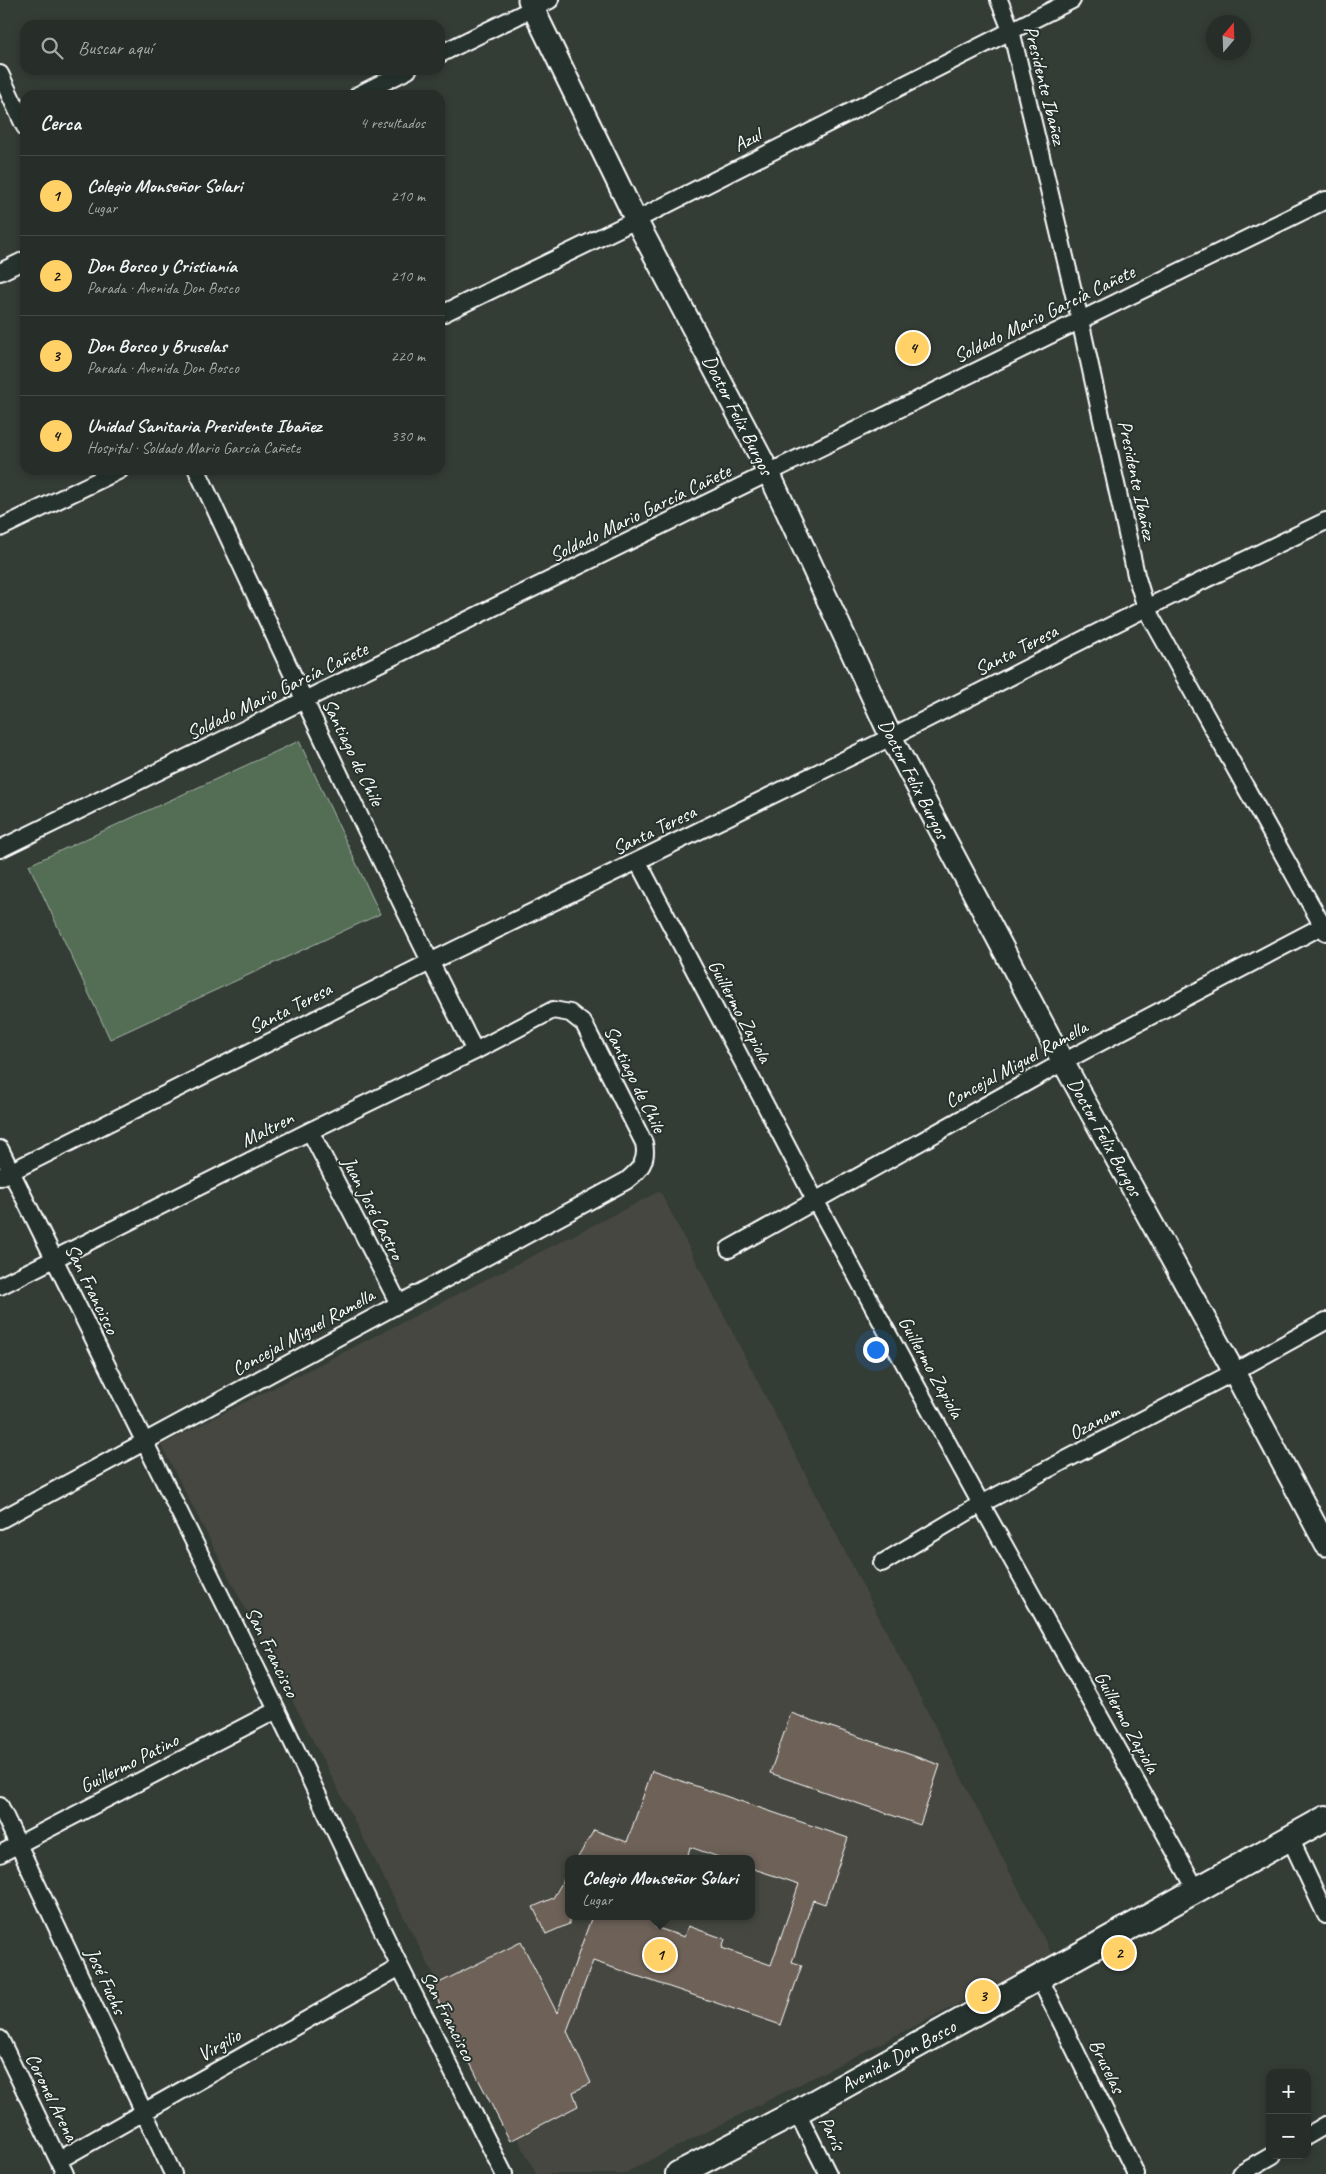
<!DOCTYPE html>
<html lang="es">
<head>
<meta charset="utf-8">
<style>
  :root { --surface:#272d28; --page:#2f3530; --text:#f1f3f6; --muted:#a4a8a8; --line:#434945; --accent:#ffd166 }
  body { margin:0; font-family:Caveat,sans-serif; background:var(--page); color:var(--text) }
  .controls { position:absolute; right:15px; bottom:15px; display:grid; overflow:hidden; border-radius:10px; box-shadow:0 2px 8px #0003 }
  .controls button { width:45px; height:45px; display:grid; place-items:center; padding:0; border:0; border-bottom:1px solid var(--line); background:var(--surface); color:var(--text); font:25px sans-serif }
  .compass { position:absolute; left:1206px; top:15px; width:45px; height:45px; border-radius:50%; background:var(--surface); box-shadow:0 2px 8px #0003; rotate:19deg }
  .you { position:absolute; left:875px; top:1349px; width:18px; height:18px; margin:-12px; border:4px solid #fff; border-radius:50%; background:#1a73e8; box-shadow:0 0 0 8px #1a73e833 }
  .badge { display:grid; place-items:center; width:32px; height:32px; border-radius:50%; background:var(--accent); color:#111; font-size:16px; font-weight:700 }
  .pin { position:absolute; translate:-50% -50%; border:2px solid #fff; box-shadow:0 1px 5px #0006 }
  .popup { position:absolute; left:565px; top:1855px; width:190px; height:65px; box-sizing:border-box; display:grid; place-content:center; border-radius:10px; background:var(--surface); filter:drop-shadow(0 1px 4px #0005); font-size:16px; white-space:nowrap; color:var(--muted) }
  .popup b { font-size:19px; color:var(--text) }
  .popup::after { content:''; position:absolute; left:50%; top:100%; margin-left:-10px; border:10px solid transparent; border-top-color:var(--surface) }
  .list { margin:0; padding:0; list-style:none }
  h2 { display:flex; justify-content:space-between; align-items:center; height:65px; margin:0; padding:0 20px; font-size:21px }
  h2 small { font-size:16px; font-weight:400; color:var(--muted) }
  .list li { display:grid; grid-template-columns:32px 1fr auto; gap:15px; align-items:center; box-sizing:border-box; height:80px; padding:0 20px; border-top:1px solid var(--line) }
  .list b { display:block; font-size:19px; white-space:nowrap }
  .list p { margin:0; font-size:16px; white-space:nowrap; color:var(--muted) }
  .list em { font-size:16px; font-style:normal; color:var(--muted) }
  .icon { flex:none; width:28px; height:28px; fill:none; stroke:currentColor; stroke-width:2; stroke-linecap:round; stroke-linejoin:round }
  .map { position:relative; flex:none; width:1326px; height:2174px; overflow:hidden }
  .search { position:absolute; background:var(--surface); box-shadow:0 2px 8px #0003; left:20px; top:20px; width:425px; height:55px; display:flex; align-items:center; gap:12px; box-sizing:border-box; padding:0 18px; border-radius:15px; color:var(--muted); font-size:19px }
  .panel { position:absolute; background:var(--surface); box-shadow:0 2px 8px #0003; left:20px; top:90px; width:425px; height:385px; border-radius:15px }
  .map>svg:first-child { display:block }
  .built { fill:#454740; fill-rule:evenodd }
  .green { fill:#526e55; stroke:#a8b6aa }
  .building { fill:#6e6259; stroke:#fff }
  .lines { fill:none; stroke-linecap:round; stroke-linejoin:round }
  .minor-casing { stroke:#fff; stroke-width:20 }
  .tertiary-casing { stroke:#fff; stroke-width:25 }
  .secondary-casing { stroke:#fff; stroke-width:28 }
  .minor { stroke:#26332d; stroke-width:16 }
  .tertiary { stroke:#26332d; stroke-width:21 }
  .secondary { stroke:#26332d; stroke-width:24 }
  .labels { text-anchor:middle; dominant-baseline:central; stroke-width:4; stroke-linejoin:round; paint-order:stroke }
  .street-label { font-size:20px; fill:#fff; stroke:#26332d }
</style>
</head>
<body>
<div class="map">
<svg width="1326" height="2174" viewBox="0 0 1326 2174">
  <rect width="100%" height="100%" fill="#343c36"/>
  <filter id="ink" filterUnits="userSpaceOnUse"><feTurbulence type="fractalNoise" baseFrequency=".02" numOctaves="2"/><feDisplacementMap in="SourceGraphic" scale="10" xChannelSelector="R" yChannelSelector="G"/><feConvolveMatrix kernelMatrix="1 2 1 2 8 2 1 2 1" color-interpolation-filters="sRGB"/></filter>
  <g filter="url(#ink)">
    <!-- built -->
    <path class="built" d="M 660,1191 L 1053,1956 L 623,2174 L 536,2174 L 161,1445 ZM 569,1859 L 751,1859 L 751,1916 L 569,1916 Z"/>
    <!-- green -->
    <path class="green" d="M 299,741 L 380,914 L 110,1039 L 29,865 Z"/>
    <!-- building -->
    <path class="building" d="M 791,1713 L 940,1765 L 920,1825 L 770,1773 Z
      M 652,1771 L 848,1838 L 825,1904 L 813,1900 L 792,1962 L 802,1965 L 781,2025 L 593,1961 L 567,2031 L 591,2083 L 573,2092 L 578,2106 L 510,2141 L 431,1987 L 521,1942 L 557,2013 L 592,1916 L 659,1916 L 655,1927 L 684,1937 L 688,1926 L 725,1939 L 722,1948 L 771,1965 L 799,1884 L 751,1868 L 751,1859 L 724,1859 L 690,1847 L 687,1859 L 617,1859 L 608,1856 L 606,1859 L 577,1859 L 594,1830 L 627,1842 Z
      M 569,1871 L 569,1924 L 546,1934 L 533,1907 L 553,1898 Z"/>
    <g class="lines">
      <!-- minor casing -->
      <g class="minor-casing">
        <path id="minor" d="M 999,0 L 1011,30 L 1080,320 L 1136,575 L 1146,608 L 1326,932
          M 440,54 L 550,0
          M 0,74 L 25,127
          M 358,95 L 408,70
          M 0,272 L 25,260
          M 440,315 L 636,220 L 1072,0
          M 197,470 C 288,665 378,860 475,1051
          M 0,528 L 120,470
          M 0,849 L 1326,200
          M 638,862 L 815,1200 L 981,1504 L 1196,1889
          M 310,1131 L 399,1304
          M 0,1149 L 277,1710 L 400,1967 L 504,2174
          M 0,1177 L 430,962 L 891,737 L 1146,608 L 1326,521
          M 729,1249 L 1063,1062 L 1326,924
          M 0,1286 L 310,1131 L 475,1051 L 553,1010 L 570,1013 L 584,1024 L 644,1143 C 648,1161 640,1170 626,1181 L 0,1520
          M 882,1563 L 981,1504 L 1234,1372 L 1326,1321
          M 0,1806 L 173,2174
          M 1290,1838 L 1326,1915
          M 0,1854 L 277,1710
          M 1039,1977 L 1136,2174
          M 0,2039 L 65,2174
          M 797,2112 L 828,2174
          M 1307,2136 L 1326,2125
          M 59,2160 L 400,1967
          M 1240,2174 L 1273,2155"/>
      </g>
      <!-- tertiary casing -->
      <g class="tertiary-casing">
        <path id="tertiary" d="M 529,0 L 636,220 L 769,473 L 891,737 L 1063,1062 L 1234,1372 L 1326,1545"/>
      </g>
      <!-- secondary casing -->
      <g class="secondary-casing">
        <path id="secondary" d="M 678,2174 L 797,2112 L 1326,1818"/>
      </g>
      <!-- minor -->
      <use href="#minor" class="minor"/>
      <!-- tertiary -->
      <use href="#tertiary" class="tertiary"/>
      <!-- secondary -->
      <use href="#secondary" class="secondary"/>
    </g>
  </g>
  <g class="labels">
    <!-- street labels -->
    <g class="street-label">
      <text transform="translate(1045 85) rotate(76)">Presidente Ibañez</text>
      <text transform="translate(747 140) rotate(-27)">Azul</text>
      <text transform="translate(1044 314) rotate(-26)">Soldado Mario García Cañete</text>
      <text transform="translate(738 415) rotate(63)">Doctor Felix Burgos</text>
      <text transform="translate(1137 480) rotate(78)">Presidente Ibañez</text>
      <text transform="translate(640 513) rotate(-26)">Soldado Mario García Cañete</text>
      <text transform="translate(1016 650) rotate(-27)">Santa Teresa</text>
      <text transform="translate(277 691) rotate(-26)">Soldado Mario García Cañete</text>
      <text transform="translate(353 752) rotate(64)">Santiago de Chile</text>
      <text transform="translate(914 779) rotate(63)">Doctor Felix Burgos</text>
      <text transform="translate(654 830) rotate(-26)">Santa Teresa</text>
      <text transform="translate(290 1008) rotate(-27)">Santa Teresa</text>
      <text transform="translate(740 1011) rotate(62)">Guillermo Zapiola</text>
      <text transform="translate(1016 1064) rotate(-29)">Concejal Miguel Ramella</text>
      <text transform="translate(635 1079) rotate(64)">Santiago de Chile</text>
      <text transform="translate(267 1129) rotate(-27)">Maltren</text>
      <text transform="translate(1105 1137) rotate(61)">Doctor Felix Burgos</text>
      <text transform="translate(373 1208) rotate(63)">Juan José Castro</text>
      <text transform="translate(92 1289) rotate(64)">San Francisco</text>
      <text transform="translate(303 1332) rotate(-29)">Concejal Miguel Ramella</text>
      <text transform="translate(931 1367) rotate(61)">Guillermo Zapiola</text>
      <text transform="translate(1094 1422) rotate(-28)">Ozanam</text>
      <text transform="translate(272 1652) rotate(64)">San Francisco</text>
      <text transform="translate(1127 1722) rotate(61)">Guillermo Zapiola</text>
      <text transform="translate(129 1763) rotate(-27)">Guillermo Patino</text>
      <text transform="translate(106 1981) rotate(65)">José Fuchs</text>
      <text transform="translate(448 2016) rotate(63)">San Francisco</text>
      <text transform="translate(219 2045) rotate(-30)">Virgilio</text>
      <text transform="translate(898 2056) rotate(-29)">Avenida Don Bosco</text>
      <text transform="translate(1107 2066) rotate(64)">Bruselas</text>
      <text transform="translate(52 2097) rotate(64)">Coronel Arena</text>
      <text transform="translate(832 2133) rotate(64)">París</text>
    </g>
  </g>
</svg>
<div class="controls">
<button>+</button>
<button>−</button>
</div>
<svg class="compass" viewBox="-18 -18 36 36"><path d="M0-13l5 13h-10z" fill="#e53935"/><path d="M0 13l5-13h-10z" fill="#a4a8a8"/></svg>
<div class="you"></div>
<div class="pin badge" style="left:660px;top:1955px">1</div>
<div class="popup"><b>Colegio Monseñor Solari</b>Lugar</div>
<div class="pin badge" style="left:1119px;top:1953px">2</div>
<div class="pin badge" style="left:983px;top:1996px">3</div>
<div class="pin badge" style="left:913px;top:348px">4</div>
<div class="search"><svg class="icon" aria-label="search" viewBox="0 0 24 24"><circle cx="10" cy="10" r="6"/><path d="M15 15l6 6"/></svg>Buscar aquí</div>
<section class="panel">
<h2>Cerca<small>4 resultados</small></h2>
<ul class="list">
<li><span class="badge">1</span><div><b>Colegio Monseñor Solari</b><p>Lugar</p></div><em>210 m</em></li>
<li><span class="badge">2</span><div><b>Don Bosco y Cristianía</b><p>Parada · Avenida Don Bosco</p></div><em>210 m</em></li>
<li><span class="badge">3</span><div><b>Don Bosco y Bruselas</b><p>Parada · Avenida Don Bosco</p></div><em>220 m</em></li>
<li><span class="badge">4</span><div><b>Unidad Sanitaria Presidente Ibañez</b><p>Hospital · Soldado Mario García Cañete</p></div><em>330 m</em></li>
</ul>
</section>
</div>
</body>
</html>
